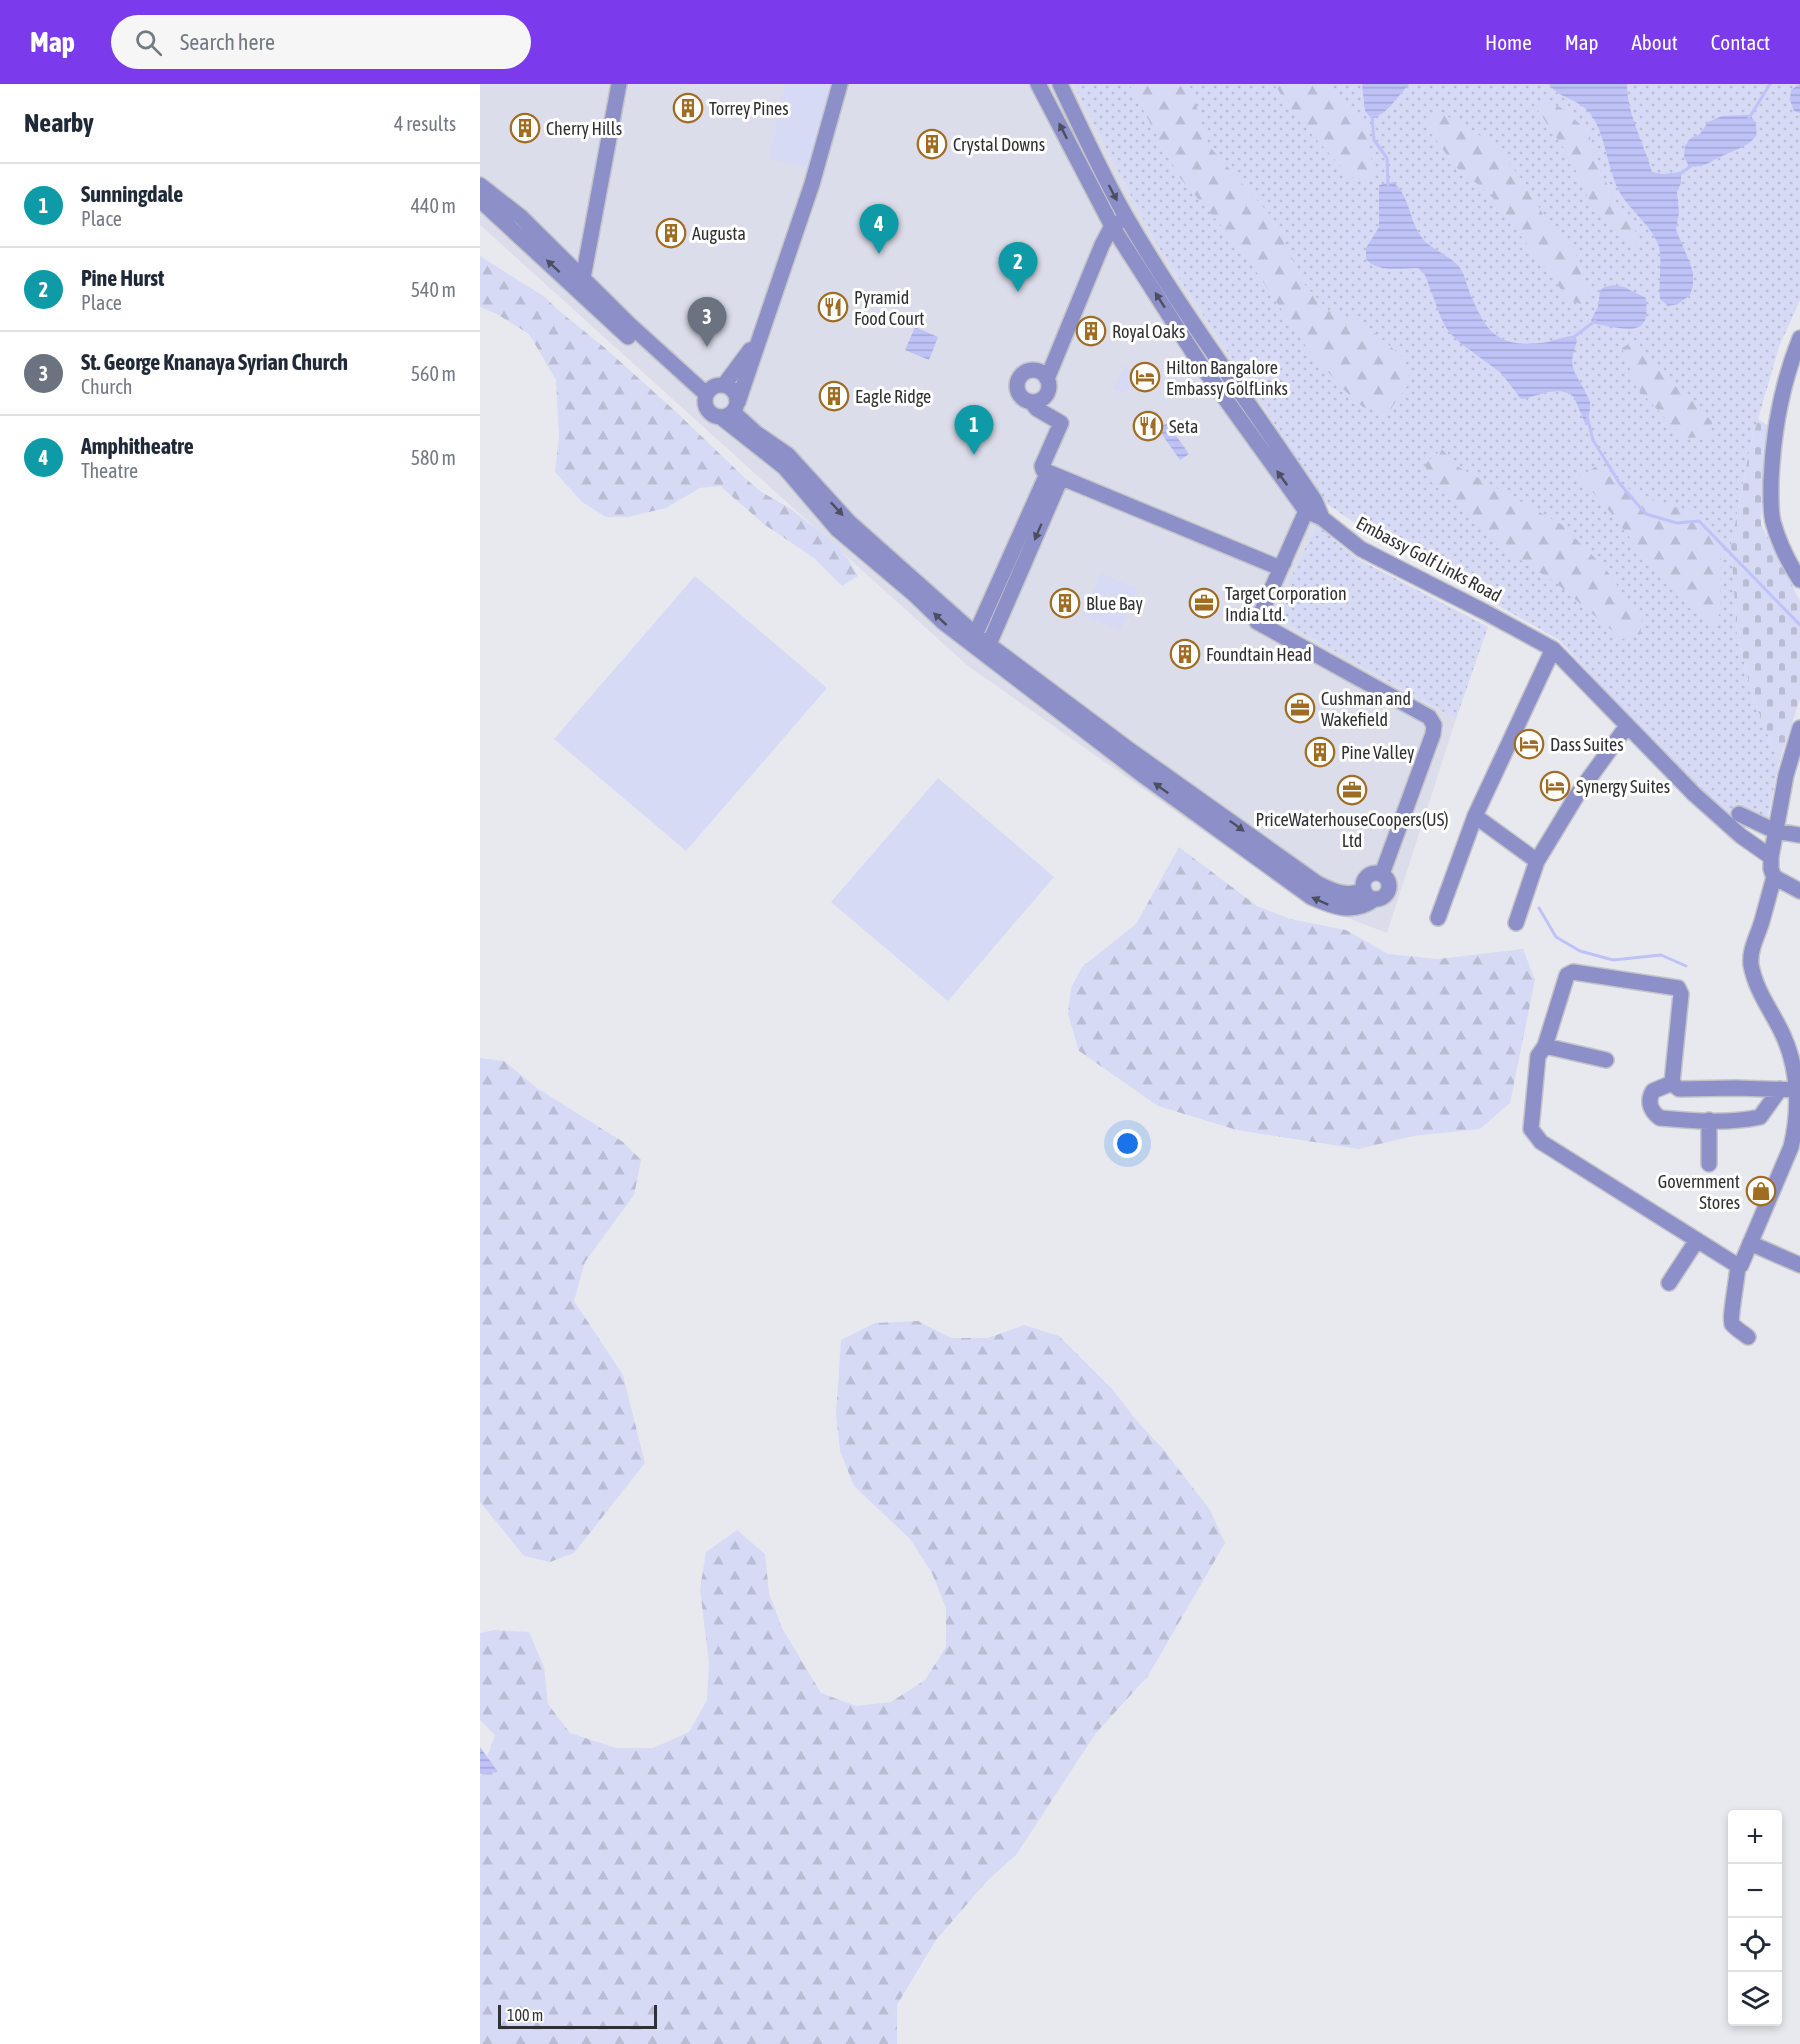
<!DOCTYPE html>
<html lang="en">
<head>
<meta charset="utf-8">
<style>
  :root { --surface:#fff; --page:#f6f6f7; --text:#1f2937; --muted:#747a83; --line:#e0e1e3; --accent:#7c3aed }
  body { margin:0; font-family:"Asap Condensed",sans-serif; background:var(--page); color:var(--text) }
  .controls { position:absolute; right:18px; bottom:18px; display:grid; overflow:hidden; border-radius:6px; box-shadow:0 3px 9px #0003 }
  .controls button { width:54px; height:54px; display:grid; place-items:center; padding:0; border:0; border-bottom:2px solid var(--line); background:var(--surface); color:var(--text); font:30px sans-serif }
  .scale { position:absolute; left:18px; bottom:15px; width:159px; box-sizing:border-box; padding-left:6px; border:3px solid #313133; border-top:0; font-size:16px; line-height:21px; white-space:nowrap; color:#313133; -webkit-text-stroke:4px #fff; paint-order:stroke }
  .you { position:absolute; left:648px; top:1060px; width:21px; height:21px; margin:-15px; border:4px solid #fff; border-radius:50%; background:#1a73e8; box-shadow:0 0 0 9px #1a73e833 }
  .badge { display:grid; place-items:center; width:39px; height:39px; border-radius:50%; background:var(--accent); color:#fff; font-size:20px; font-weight:700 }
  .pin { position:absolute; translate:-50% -50px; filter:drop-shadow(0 2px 3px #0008) }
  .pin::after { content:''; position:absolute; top:32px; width:21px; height:18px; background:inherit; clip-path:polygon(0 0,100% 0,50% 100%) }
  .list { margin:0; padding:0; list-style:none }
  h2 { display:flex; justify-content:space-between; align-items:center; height:78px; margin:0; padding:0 24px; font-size:26px }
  h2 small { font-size:20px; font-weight:400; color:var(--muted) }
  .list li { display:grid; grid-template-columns:39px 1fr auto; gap:18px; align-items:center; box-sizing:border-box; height:84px; padding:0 24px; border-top:2px solid var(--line) }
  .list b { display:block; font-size:22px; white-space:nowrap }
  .list p { margin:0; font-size:20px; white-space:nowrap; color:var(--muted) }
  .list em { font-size:20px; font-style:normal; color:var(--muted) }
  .icon { flex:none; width:33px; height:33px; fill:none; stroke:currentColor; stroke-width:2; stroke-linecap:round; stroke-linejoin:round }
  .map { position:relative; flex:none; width:1320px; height:1960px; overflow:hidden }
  header { display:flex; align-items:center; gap:36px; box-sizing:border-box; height:84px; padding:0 30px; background:var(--accent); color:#fff }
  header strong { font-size:28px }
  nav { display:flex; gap:33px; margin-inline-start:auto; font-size:21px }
  .search { width:420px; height:54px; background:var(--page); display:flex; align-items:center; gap:15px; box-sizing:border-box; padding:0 21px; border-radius:33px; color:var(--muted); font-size:22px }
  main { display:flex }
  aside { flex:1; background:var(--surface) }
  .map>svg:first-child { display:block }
  .built { fill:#dcddea }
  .grass { fill:url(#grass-dots) }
  .forest { fill:url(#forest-firs) }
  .cemetery { fill:url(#cemetery-stones) }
  .garden { fill:#d7daf5 }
  .water { fill:url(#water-rules) }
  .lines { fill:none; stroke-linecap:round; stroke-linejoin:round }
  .stream { stroke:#bec2f6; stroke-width:3 }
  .minor-casing { stroke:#c3c4c9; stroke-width:18 }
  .minor { stroke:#8d90c8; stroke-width:15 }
  .oneway { fill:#4d4e60 }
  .labels { text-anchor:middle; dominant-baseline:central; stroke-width:6; stroke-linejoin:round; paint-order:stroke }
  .poi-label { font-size:18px; fill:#313133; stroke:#fff; text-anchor:start }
  .street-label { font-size:18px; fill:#313133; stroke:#fff }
</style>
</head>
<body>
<header>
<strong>Map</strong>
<div class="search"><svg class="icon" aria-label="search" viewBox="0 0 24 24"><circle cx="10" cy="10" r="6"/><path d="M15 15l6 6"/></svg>Search here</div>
<nav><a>Home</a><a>Map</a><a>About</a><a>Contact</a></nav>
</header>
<main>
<aside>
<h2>Nearby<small>4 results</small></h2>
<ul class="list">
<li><span class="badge" style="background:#0f9aa8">1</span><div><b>Sunningdale</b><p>Place</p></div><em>440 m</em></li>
<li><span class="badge" style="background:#0f9aa8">2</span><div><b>Pine Hurst</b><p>Place</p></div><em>540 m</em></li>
<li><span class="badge" style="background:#6b7280">3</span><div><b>St. George Knanaya Syrian Church</b><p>Church</p></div><em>560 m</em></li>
<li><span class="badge" style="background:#0f9aa8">4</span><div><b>Amphitheatre</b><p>Theatre</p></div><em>580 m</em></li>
</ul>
</aside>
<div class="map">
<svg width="1320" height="1960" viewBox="0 0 1320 1960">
  <defs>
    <pattern id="grass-dots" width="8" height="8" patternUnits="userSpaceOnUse" patternTransform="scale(1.5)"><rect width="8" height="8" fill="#d7daf5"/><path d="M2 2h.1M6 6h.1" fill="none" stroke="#b9bcd2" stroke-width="1.8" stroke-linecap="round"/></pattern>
    <pattern id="forest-firs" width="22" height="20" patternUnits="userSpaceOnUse" patternTransform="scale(1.5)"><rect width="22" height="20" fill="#d7daf5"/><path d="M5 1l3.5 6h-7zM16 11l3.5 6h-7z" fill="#b9bcd2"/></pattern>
    <pattern id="cemetery-stones" width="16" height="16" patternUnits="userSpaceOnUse" patternTransform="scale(1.5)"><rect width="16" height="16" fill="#d7daf5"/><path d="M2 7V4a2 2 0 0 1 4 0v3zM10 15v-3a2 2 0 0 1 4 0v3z" fill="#b9bcd2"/></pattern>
    <pattern id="water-rules" width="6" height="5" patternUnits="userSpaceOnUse" patternTransform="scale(1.5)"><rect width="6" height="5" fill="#bec2f6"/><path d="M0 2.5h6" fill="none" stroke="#a4a7d3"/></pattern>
  </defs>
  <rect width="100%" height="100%" fill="#e8e9ef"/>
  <!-- built -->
  <path class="built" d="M 0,0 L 593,0 L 674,156 L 847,420 L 792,532 L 976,635 L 907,849 L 823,817 L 488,582 L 0,141 Z"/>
  <!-- grass -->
  <path class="grass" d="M 593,0 L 1320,0 L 1320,216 L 1299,263 L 1270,363 L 1251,461 L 1257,550 L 1273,614 L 1299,679 L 1285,747 L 1251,734 L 1163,648 L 1079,556 L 881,443 L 847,420 L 674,156 Z
    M 838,438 L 853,455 L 878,475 L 1008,543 L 976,635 L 792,532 Z"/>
  <!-- forest -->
  <path class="forest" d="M 649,0 L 709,0 L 729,62 L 793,134 L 825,201 L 850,228 L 883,239 L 925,275 L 930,298 L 907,330 L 883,323 L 864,306 L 827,264 L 760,163 L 700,94 Z
    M 794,0 L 849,0 L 867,24 L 885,41 L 889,50 L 889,62 L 894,87 C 888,96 882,97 871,93 L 823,41 Z
    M 1051,16 L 1080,23 L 1108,47 L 1119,84 L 1136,118 L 1155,141 L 1157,166 L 1133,143 L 1108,114 L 1089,72 Z
    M 958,27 L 1004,54 L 1021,70 L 1045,99 L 1068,139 L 1095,168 L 1110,210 L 1101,220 L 1089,216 L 1009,109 L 976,83 L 945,41 Z
    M 0,172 L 65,213 L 78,226 L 125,264 L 195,327 L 265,394 L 280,407 L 311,425 L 355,460 L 368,475 L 378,492 L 362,502 L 334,474 L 285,441 L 240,402 L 220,404 L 186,424 L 148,433 L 126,433 L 102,418 L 75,388 L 79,353 L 76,296 L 49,250 L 17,230 L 0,223 Z
    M 1155,256 L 1193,300 L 1215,318 L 1232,338 L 1230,353 L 1204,354 L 1157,304 L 1142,264 Z
    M 962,365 L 975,381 L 1081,440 L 1125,484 L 1162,537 L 1160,552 L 1142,555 L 1076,499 L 1016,460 L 986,429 L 949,396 L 945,380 Z
    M 1115,383 L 1162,413 L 1219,430 L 1241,451 L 1240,523 L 1237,544 C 1191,516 1163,469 1130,428 C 1120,416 1110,405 1099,393 Z
    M 699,763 L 777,822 L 810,835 L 866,846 L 908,870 L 958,875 L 1043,865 L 1055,896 L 1030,1019 L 1000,1045 L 933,1052 L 879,1065 L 757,1046 L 678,1022 L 599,967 L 588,930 L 591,904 L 602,883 L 656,840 Z
    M 0,974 L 24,977 L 57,1004 L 143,1058 L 161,1076 L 154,1111 L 105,1178 L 94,1217 L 143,1291 L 165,1379 L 94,1469 L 70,1478 L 44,1472 L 0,1418 Z
    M 438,1237 L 471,1254 L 508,1254 L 544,1241 L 579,1252 L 633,1306 L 657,1337 L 683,1365 L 730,1426 L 745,1459 L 668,1592 L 616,1649 L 536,1771 L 507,1797 L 456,1856 L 417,1921 L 417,1960 L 0,1960 L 0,1693 L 15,1651 L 0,1636 L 0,1549 L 14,1546 L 49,1548 L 64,1583 L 68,1620 L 90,1649 L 136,1664 L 173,1664 L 209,1648 L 227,1616 L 229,1579 L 220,1505 L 226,1468 L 257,1446 L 285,1470 L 289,1509 L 302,1544 L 341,1609 L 376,1622 L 411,1618 L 445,1596 L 466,1563 L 466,1524 L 452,1489 L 430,1455 L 374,1402 L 360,1367 L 356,1330 L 361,1256 L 395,1239 Z"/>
  <!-- cemetery -->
  <path class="cemetery" d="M 1278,335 L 1290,343 L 1284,365 L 1281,440 L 1320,517 L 1320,615 L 1299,679 L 1273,614 L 1257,550 L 1251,461 L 1270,363 Z"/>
  <!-- garden -->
  <path class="garden" d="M 304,0 L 351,0 L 327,83 L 289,75 Z
    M 645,280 L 657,299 L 642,309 L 633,304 Z
    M 621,489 L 658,505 L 640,547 L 603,531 Z
    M 215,492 L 347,604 L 206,767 L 74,655 Z
    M 458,694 L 574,793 L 468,917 L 351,818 Z"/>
  <!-- water -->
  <path class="water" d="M 882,0 L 929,0 C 918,12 908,29 892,35 L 885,27 Z
    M 1069,0 L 1147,0 C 1147,31 1164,59 1172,88 L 1182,90 L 1201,88 L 1201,99 L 1197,108 L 1199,129 L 1196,146 L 1210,179 L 1213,189 L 1213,201 L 1210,211 L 1198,220 L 1188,222 L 1180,215 C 1178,200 1183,172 1178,160 C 1170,139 1148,126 1138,105 C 1127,82 1126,54 1112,32 C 1101,15 1079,15 1069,0 Z
    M 1319,0 L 1320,0 L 1320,29 L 1314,27 L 1310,16 L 1311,6 Z
    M 1267,31 L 1271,32 C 1290,59 1256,64 1240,73 C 1229,78 1222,85 1209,82 L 1204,73 L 1205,62 L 1211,54 L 1220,50 L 1228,38 L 1242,32 Z
    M 913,98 C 929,111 929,134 940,151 C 950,167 973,171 982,187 C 985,193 987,202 990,209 C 1005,246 1016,264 1061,259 C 1071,258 1081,253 1092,252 L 1097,257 C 1089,281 1091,283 1104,305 C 1106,310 1109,314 1110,318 C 1111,326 1108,334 1106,342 L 1094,313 C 1078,300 1058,313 1041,315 L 1021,289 L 979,258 L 968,247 L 961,234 L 945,191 L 938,184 C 922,184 897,189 886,175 L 886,164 L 899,143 L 899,101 Z
    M 1134,201 L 1144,203 L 1166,214 C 1166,221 1168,232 1164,238 C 1156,252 1126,240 1114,240 L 1111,236 L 1118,223 L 1120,207 L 1124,203 Z
    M 435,243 L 458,253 L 449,276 L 425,266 Z
    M 687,339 L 709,370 L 700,376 L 678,345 Z
    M 0,1663 L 18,1688 L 0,1690 Z"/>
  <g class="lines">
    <!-- stream -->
    <path class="stream" d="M 892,32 L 894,56 L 907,74 L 908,101
      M 1269,34 L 1290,0
      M 1200,90 L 1211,82
      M 1091,255 L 1115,237
      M 1107,332 L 1113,356 L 1140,400 L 1166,430 L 1197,439 L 1219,437 L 1320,541
      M 1059,824 L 1076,853 L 1100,867 L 1133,876 L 1181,871 L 1206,882"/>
    <!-- minor casing -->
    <g class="minor-casing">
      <path id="minor" d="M 558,0 L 632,142 L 721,281 L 826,427 L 842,434
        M 580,0 C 601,44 621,89 645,131 C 702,230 772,322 835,417 L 842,434 L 881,465 L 1005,528 L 1073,565 L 1214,710 L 1261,752 L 1291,773
        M 0,101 L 41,133 L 149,240 L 226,310
        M 0,116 L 148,253
        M 103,194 L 139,0
        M 1320,254 C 1302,299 1293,348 1291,397 C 1291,409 1290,425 1293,438 C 1299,459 1308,478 1320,496
        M537 302a16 16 0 1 1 32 0a16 16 0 1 1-32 0Z
        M 567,295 L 622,161 L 632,142 L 639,138
        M225 317a16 16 0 1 1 32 0a16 16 0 1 1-32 0Z
        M 244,301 L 270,266
        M 258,318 L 332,100 L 360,0
        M 552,319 L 557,325 L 581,339 L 562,382 L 563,386 L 800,484 L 804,478
        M 253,328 L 276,349 L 308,371 L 369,438 L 496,551 L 647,664 L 837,799 C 852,807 868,814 884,806
        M 242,334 L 304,383 L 357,445 L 435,511 L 463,538 L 664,692 L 831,813 C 854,823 873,831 895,815
        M 831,421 L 826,427 L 777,538 L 949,633 L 954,641 L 953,650 L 902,790
        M 492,558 L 568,388
        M 506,567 L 581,394
        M 1320,644 L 1306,691 L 1291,773 L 1291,785 L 1294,793 L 1320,807
        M 1259,730 L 1295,747 L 1320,751
        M 995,732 L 1057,777
        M883 802a13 13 0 1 1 26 0a13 13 0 1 1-26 0Z
        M 1294,793 C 1290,808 1286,822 1282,837 C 1278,851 1269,866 1271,881 C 1276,908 1292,927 1303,951 C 1319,986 1320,1027 1311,1063 L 1261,1181 L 1255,1180 L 1061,1058 L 1051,1045 L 1058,972 L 1065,962 L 1087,891 L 1093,888 L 1198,904 L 1201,910 L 1192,999 L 1199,1005 L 1256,1004 L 1318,1006
        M 958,834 L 995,732 L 1073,565
        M 1036,839 L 1057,777 L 1097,711 L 1147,642
        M 1065,962 L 1126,976
        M 1192,999 L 1173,1007 C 1167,1017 1170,1027 1180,1034 C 1212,1037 1248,1040 1280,1033 L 1300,1005
        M 1229,1036 L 1229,1080
        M 1270,1159 L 1320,1181
        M 1258,1181 C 1258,1190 1249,1236 1252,1240 C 1256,1245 1263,1249 1268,1253
        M 1189,1199 L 1217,1156"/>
    </g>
    <!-- minor -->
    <use href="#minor" class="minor"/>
  </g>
  <!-- one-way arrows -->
  <defs><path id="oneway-solid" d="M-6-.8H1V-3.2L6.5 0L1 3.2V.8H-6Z" transform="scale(1.5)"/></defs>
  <g class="oneway">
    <use href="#oneway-solid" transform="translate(583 47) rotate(-117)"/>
    <use href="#oneway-solid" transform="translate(633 109) rotate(62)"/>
    <use href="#oneway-solid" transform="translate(73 182) rotate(-137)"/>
    <use href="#oneway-solid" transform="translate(680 216) rotate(-123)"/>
    <use href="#oneway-solid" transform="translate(802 394) rotate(-126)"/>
    <use href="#oneway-solid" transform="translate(357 425) rotate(47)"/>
    <use href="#oneway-solid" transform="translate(558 448) rotate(113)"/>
    <use href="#oneway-solid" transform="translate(460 535) rotate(-137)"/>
    <use href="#oneway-solid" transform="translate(681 704) rotate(-144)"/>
    <use href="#oneway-solid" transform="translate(757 742) rotate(36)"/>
    <use href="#oneway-solid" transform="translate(840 817) rotate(-156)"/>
  </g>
  <!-- icons -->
  <defs>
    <g id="building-ring" transform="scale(1.5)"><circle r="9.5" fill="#fff" stroke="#9f6c22" stroke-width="1.5"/><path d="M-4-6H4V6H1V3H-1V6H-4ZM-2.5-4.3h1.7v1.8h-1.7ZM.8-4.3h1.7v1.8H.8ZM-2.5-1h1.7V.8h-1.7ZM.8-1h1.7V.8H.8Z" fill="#9f6c22"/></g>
    <g id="restaurant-ring" transform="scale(1.5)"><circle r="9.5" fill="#fff" stroke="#9f6c22" stroke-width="1.5"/><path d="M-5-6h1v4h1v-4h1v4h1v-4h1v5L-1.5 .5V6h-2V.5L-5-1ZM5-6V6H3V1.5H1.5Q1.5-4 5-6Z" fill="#9f6c22"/></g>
    <g id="hotel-ring" transform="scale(1.5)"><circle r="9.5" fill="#fff" stroke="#9f6c22" stroke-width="1.5"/><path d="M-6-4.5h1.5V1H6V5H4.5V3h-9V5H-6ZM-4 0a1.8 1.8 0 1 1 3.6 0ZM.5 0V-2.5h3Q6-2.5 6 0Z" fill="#9f6c22"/></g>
    <g id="office-ring" transform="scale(1.5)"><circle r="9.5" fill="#fff" stroke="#9f6c22" stroke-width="1.5"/><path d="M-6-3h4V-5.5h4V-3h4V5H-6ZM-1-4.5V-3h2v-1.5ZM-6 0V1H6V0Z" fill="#9f6c22"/></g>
    <g id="shop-ring" transform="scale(1.5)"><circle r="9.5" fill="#fff" stroke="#9f6c22" stroke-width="1.5"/><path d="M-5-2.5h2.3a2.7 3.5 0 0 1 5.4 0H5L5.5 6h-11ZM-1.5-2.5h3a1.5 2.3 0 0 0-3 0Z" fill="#9f6c22"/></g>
  </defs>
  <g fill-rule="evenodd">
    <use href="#building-ring" x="208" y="24"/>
    <use href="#building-ring" x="45" y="44"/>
    <use href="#building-ring" x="452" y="60"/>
    <use href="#building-ring" x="191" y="149"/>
    <use href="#restaurant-ring" x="353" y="223"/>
    <use href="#building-ring" x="611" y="247"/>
    <use href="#hotel-ring" x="665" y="293"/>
    <use href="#building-ring" x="354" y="312"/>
    <use href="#restaurant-ring" x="668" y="342"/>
    <use href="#building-ring" x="585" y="519"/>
    <use href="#office-ring" x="724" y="519"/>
    <use href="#building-ring" x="705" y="570"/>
    <use href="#office-ring" x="820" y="624"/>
    <use href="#hotel-ring" x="1049" y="660"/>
    <use href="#building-ring" x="840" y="668"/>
    <use href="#hotel-ring" x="1075" y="702"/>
    <use href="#office-ring" x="872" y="706"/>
    <use href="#shop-ring" x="1281" y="1107"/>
  </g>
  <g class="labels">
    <!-- poi labels -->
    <g class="poi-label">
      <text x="229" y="24">Torrey Pines</text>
      <text x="66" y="44">Cherry Hills</text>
      <text x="473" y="60">Crystal Downs</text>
      <text x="212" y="149">Augusta</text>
      <text x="374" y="213">Pyramid<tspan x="374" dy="21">Food Court</tspan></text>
      <text x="632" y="247">Royal Oaks</text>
      <text x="686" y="283">Hilton Bangalore<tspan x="686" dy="21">Embassy GolfLinks</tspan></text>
      <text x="375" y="312">Eagle Ridge</text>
      <text x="689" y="342">Seta</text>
      <text x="745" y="509">Target Corporation<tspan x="745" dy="21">India Ltd.</tspan></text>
      <text x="606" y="519">Blue Bay</text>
      <text x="726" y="570">Foundtain Head</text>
      <text x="841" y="614">Cushman and<tspan x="841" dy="21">Wakefield</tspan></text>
      <text x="1070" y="660">Dass Suites</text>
      <text x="861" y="668">Pine Valley</text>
      <text x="1096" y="702">Synergy Suites</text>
      <text x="872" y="735" text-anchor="middle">PriceWaterhouseCoopers(US)<tspan x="872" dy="21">Ltd</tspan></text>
      <text x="1260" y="1097" text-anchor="end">Government<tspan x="1260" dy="21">Stores</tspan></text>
    </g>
    <!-- street labels -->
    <g class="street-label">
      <text transform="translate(949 475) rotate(28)">Embassy Golf Links Road</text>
    </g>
  </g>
</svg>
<div class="controls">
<button>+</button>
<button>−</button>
<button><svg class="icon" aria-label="locate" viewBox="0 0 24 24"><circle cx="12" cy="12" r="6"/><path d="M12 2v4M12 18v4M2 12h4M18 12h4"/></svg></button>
<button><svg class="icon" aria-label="layers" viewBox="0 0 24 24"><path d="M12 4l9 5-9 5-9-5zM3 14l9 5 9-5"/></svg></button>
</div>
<div class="scale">100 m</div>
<div class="you"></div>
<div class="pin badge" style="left:494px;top:371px;background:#0f9aa8">1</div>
<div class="pin badge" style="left:538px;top:208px;background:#0f9aa8">2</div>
<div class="pin badge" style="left:227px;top:263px;background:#6b7280">3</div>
<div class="pin badge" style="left:399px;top:170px;background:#0f9aa8">4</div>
</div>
</main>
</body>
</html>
